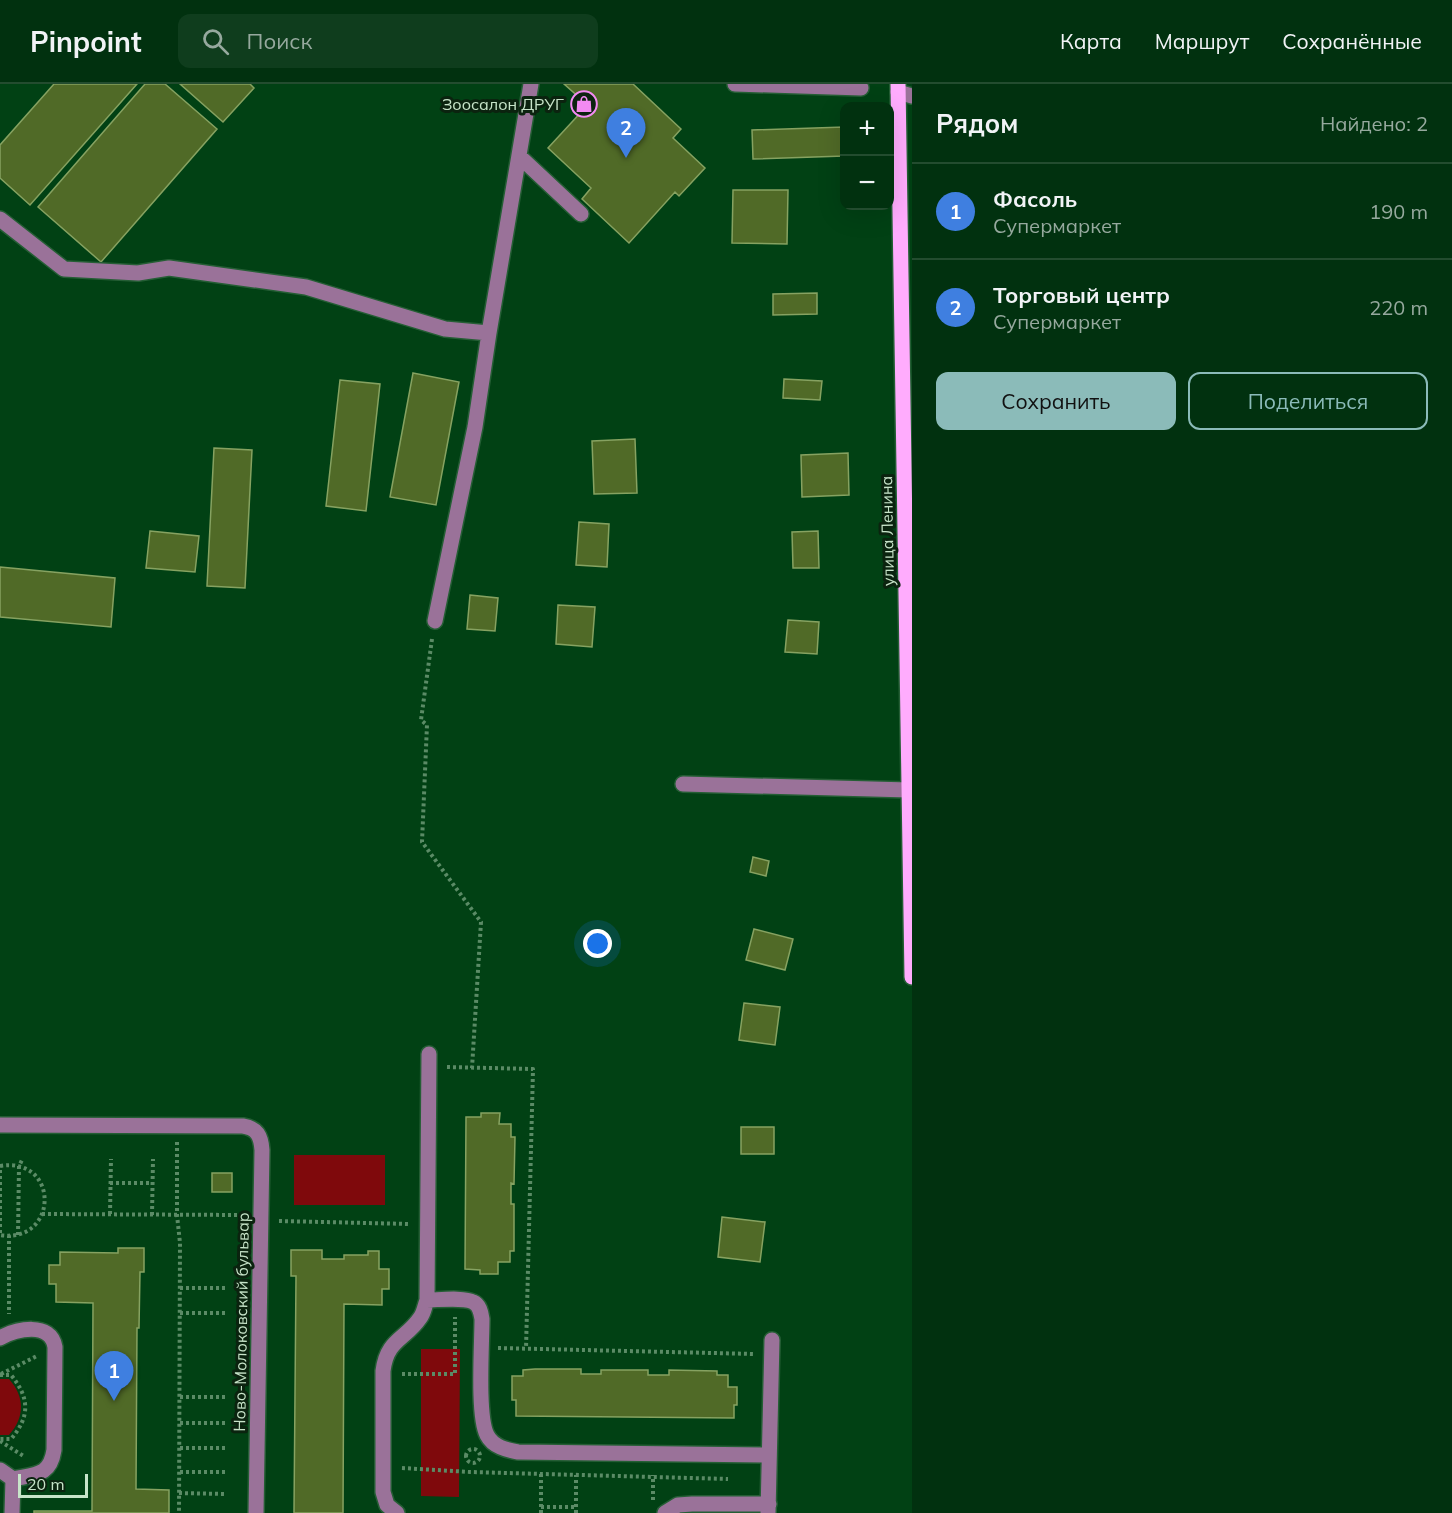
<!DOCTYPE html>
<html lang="ru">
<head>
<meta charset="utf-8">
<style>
  :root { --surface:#01310f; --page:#0f3d1d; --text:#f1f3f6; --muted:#96a99e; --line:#234c2f; --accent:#8bbbb9 }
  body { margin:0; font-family:Mulish,sans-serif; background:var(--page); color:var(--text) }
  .controls { position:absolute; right:18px; top:18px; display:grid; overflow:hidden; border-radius:12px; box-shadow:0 6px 24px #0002 }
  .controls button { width:54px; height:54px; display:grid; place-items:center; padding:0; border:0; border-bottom:2px solid var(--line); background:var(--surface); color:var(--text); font:30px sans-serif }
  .scale { position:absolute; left:18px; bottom:15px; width:70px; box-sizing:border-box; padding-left:6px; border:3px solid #c7e4c9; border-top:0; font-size:16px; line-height:21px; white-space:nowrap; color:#c7e4c9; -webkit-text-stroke:4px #0b230f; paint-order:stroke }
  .you { position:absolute; left:598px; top:860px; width:21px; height:21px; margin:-15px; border:4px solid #fff; border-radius:50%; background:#1a73e8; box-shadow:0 0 0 9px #1a73e833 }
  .badge { display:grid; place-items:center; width:39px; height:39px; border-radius:50%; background:var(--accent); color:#fff; font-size:20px; font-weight:700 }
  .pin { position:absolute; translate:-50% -50px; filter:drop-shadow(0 2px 3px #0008) }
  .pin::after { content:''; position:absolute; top:32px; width:21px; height:18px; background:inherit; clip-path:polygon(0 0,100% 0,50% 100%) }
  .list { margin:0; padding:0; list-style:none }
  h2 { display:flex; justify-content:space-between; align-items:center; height:78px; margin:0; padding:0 24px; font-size:26px }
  h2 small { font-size:20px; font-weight:400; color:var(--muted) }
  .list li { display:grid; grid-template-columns:39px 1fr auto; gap:18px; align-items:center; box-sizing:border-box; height:96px; padding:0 24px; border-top:2px solid var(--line) }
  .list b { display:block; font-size:22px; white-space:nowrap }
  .list p { margin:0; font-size:20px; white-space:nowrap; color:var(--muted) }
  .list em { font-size:20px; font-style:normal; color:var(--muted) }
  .actions { display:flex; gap:12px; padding:18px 24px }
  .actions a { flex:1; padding:14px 0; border:2px solid var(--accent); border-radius:12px; text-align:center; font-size:21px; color:var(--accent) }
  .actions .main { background:var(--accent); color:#111 }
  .icon { flex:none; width:33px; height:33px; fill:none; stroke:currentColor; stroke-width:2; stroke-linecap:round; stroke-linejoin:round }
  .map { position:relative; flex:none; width:912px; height:1429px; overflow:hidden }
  header { display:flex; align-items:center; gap:36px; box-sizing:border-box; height:84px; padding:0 30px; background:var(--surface); border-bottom:2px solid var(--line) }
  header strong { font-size:28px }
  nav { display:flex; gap:33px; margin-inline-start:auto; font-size:21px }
  .search { width:420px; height:54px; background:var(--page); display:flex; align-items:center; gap:15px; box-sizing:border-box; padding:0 21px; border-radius:12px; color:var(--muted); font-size:22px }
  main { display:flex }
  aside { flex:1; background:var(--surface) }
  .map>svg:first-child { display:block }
  .green { fill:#7f090c }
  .building { fill:#506a27; stroke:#86a261; stroke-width:1.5 }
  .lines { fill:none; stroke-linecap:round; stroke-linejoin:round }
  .minor-casing { stroke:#255e35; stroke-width:18 }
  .major-casing { stroke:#255e35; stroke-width:18 }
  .path { stroke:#5b8b66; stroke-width:4; stroke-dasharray:3 3; stroke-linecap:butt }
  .minor { stroke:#9a7299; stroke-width:15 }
  .major { stroke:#ffacfd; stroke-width:15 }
  .labels { text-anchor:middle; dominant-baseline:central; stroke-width:6; stroke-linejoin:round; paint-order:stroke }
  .poi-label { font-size:16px; fill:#c7e4c9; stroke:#0b230f; text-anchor:end }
  .street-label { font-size:16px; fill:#c7e4c9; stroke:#0b230f }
</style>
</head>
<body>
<header>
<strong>Pinpoint</strong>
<div class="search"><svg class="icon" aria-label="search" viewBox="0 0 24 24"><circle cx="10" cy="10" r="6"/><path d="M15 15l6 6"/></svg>Поиск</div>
<nav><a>Карта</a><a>Маршрут</a><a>Сохранённые</a></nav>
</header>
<main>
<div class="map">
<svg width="912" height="1429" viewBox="0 0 912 1429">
  <rect width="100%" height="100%" fill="#014114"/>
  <!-- green -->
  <path class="green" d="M 294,1071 L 385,1071 L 385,1121 L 294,1121 Z
    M 421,1265 L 460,1265 L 459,1413 L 421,1412 Z
    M 0,1295 L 9,1295 C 25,1313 25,1333 9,1351 L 0,1351 Z"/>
  <!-- building -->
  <path class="building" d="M 54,0 L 137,0 L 30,121 L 0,94 L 0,61 Z
    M 145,0 L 165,0 L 217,45 L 101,178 L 38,123 Z
    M 180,0 L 250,0 L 254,4 L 223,38 Z
    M 564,0 L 633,0 L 681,45 L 673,54 L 705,84 L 679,112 L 675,108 L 629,159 L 582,115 L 591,104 L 548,64 L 584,25 L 579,19 L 582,16 Z
    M 844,43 L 844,72 L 753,75 L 752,46 Z
    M 733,106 L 788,106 L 787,160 L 732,159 Z
    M 817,209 L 817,230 L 773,231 L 773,210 Z
    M 413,289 L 459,298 L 436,421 L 390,413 Z
    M 784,295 L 822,297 L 820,316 L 783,314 Z
    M 340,296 L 380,300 L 366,427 L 326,422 Z
    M 635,355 L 637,409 L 594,410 L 592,357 Z
    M 214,364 L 252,366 L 245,504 L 207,502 Z
    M 848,369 L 849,411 L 802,413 L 801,371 Z
    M 579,438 L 609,440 L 607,483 L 576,481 Z
    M 150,447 L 199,452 L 195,488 L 146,484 Z
    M 818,447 L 819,484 L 793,484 L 792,448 Z
    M 0,483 L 115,494 L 111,543 L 0,533 Z
    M 470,511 L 498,514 L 495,547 L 467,545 Z
    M 558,521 L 595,523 L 592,563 L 556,560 Z
    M 788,536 L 819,538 L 817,570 L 785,568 Z
    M 753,773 L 769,777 L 766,792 L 750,788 Z
    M 754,845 L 793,855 L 785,886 L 746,876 Z
    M 744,919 L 780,923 L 775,961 L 739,956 Z
    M 481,1029 L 500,1029 L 499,1040 L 511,1040 L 511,1053 L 515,1053 L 514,1100 L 511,1099 L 511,1120 L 514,1120 L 514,1167 L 510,1167 L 510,1178 L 498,1178 L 498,1190 L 480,1190 L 480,1186 L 465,1185 L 466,1033 L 481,1033 Z
    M 741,1043 L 774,1043 L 774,1070 L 741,1070 Z
    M 212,1089 L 232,1089 L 232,1108 L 212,1108 Z
    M 722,1133 L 765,1138 L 760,1178 L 718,1173 Z
    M 118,1164 L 144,1164 L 144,1188 L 140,1188 L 139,1244 L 137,1244 L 136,1405 L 169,1406 L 169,1429 L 34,1429 L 34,1427 L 92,1427 L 93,1219 L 56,1218 L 56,1200 L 49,1200 L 49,1181 L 60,1181 L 60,1168 L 118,1169 Z
    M 291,1166 L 322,1166 L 322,1175 L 344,1175 L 344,1171 L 368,1171 L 368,1167 L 379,1167 L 379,1185 L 389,1185 L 389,1205 L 382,1205 L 382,1221 L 344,1220 L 343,1429 L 294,1429 L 296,1192 L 291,1192 Z
    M 535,1285 L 581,1285 L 581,1290 L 601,1290 L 601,1286 L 648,1286 L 648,1291 L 669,1291 L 669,1286 L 717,1287 L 717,1291 L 728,1291 L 728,1303 L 737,1303 L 737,1321 L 734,1321 L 734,1334 L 516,1332 L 516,1316 L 512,1316 L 512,1292 L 523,1292 L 523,1286 Z"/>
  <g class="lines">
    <!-- minor casing -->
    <g class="minor-casing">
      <path id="minor" d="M 735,0 L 861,4
        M 898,8 L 912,12
        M 519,72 L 581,130
        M 0,135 L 64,185 L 138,189 L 169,184 L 306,203 L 445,245 L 489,249 L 531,0
        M 435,537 L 475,343 L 489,249
        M 683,700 L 909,706
        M 0,1041 L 243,1042 C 257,1044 261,1052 262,1066 L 256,1429
        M 427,1216 C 438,1216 464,1213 473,1218 C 480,1221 481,1229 482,1235 C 482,1260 477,1332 487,1351 C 493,1363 507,1366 518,1368 L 769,1371
        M 0,1254 C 16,1245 51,1237 55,1263 L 54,1366 C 50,1392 36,1390 13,1395 L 0,1386
        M 12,1429 L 13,1395
        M 397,1429 L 387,1421 L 383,1408 L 383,1287 C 387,1255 405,1256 420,1234 C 424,1229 425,1221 427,1216 L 429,970
        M 665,1429 L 678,1421 L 692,1420 L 769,1420
        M 768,1429 L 772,1256"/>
    </g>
    <!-- major casing -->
    <g class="major-casing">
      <path id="major" d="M 898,0 L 912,893"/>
    </g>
    <!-- path -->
    <path class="path" d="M 432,555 L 421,636 L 427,641 L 422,758 L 481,838 L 472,984
      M 447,983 L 533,985 L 526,1265
      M 177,1058 L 177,1131 L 180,1159 L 179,1429
      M 0,1080 L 0,1151
      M 0,1082 C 60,1072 59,1160 0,1151
      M 110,1099 L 152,1099
      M 42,1130 L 242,1131
      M 110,1130 L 111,1075
      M 152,1131 L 153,1075
      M 279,1137 L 410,1140
      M 18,1151 L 19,1082 L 23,1074
      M 8,1152 L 9,1152 L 9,1230
      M 180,1204 L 226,1204
      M 180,1229 L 226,1229
      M 498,1264 L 755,1270
      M 1,1290 L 37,1272
      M 402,1290 L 455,1290 L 455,1233
      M 0,1291 L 11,1291 C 30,1314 30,1333 11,1355 L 0,1355
      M 180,1313 L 226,1313
      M 180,1339 L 226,1339
      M 0,1357 L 25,1373
      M 180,1364 L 226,1364
      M466 1372a7 7 0 1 1 14 0a7 7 0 1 1-14 0Z
      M 402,1384 L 470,1388 L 728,1395
      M 180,1388 L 225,1388
      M 179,1409 L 225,1410
      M 653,1416 L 653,1391
      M 541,1423 L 576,1423
      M 541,1429 L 541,1388
      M 576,1429 L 576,1391"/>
    <!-- minor -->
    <use href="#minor" class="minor"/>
    <!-- major -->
    <use href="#major" class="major"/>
  </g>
  <!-- icons -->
  <defs>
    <g id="shop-ring" transform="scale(1.35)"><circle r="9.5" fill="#0b230f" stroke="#f38af2" stroke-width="1.5"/><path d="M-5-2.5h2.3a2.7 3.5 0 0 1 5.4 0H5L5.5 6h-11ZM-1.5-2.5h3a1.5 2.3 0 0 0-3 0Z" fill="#f38af2"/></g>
  </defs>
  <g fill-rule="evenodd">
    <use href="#shop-ring" x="584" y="20"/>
  </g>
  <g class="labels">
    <!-- poi labels -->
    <g class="poi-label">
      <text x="564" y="20">Зоосалон ДРУГ</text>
    </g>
    <!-- street labels -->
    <g class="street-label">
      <text transform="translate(887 447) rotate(-91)">улица Ленина</text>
      <text transform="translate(241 1238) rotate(-89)">Ново-Молоковский бульвар</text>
    </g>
  </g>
</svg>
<div class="controls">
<button>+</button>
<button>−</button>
</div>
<div class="scale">20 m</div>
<div class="you"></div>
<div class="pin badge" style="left:114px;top:1317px;background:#3f7fe0">1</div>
<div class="pin badge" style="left:626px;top:74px;background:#3f7fe0">2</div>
</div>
<aside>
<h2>Рядом<small>Найдено: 2</small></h2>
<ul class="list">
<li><span class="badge" style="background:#3f7fe0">1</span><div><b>Фасоль</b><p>Супермаркет</p></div><em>190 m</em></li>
<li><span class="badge" style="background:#3f7fe0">2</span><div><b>Торговый центр</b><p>Супермаркет</p></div><em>220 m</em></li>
</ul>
<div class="actions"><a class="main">Сохранить</a><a>Поделиться</a></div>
</aside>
</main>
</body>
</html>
